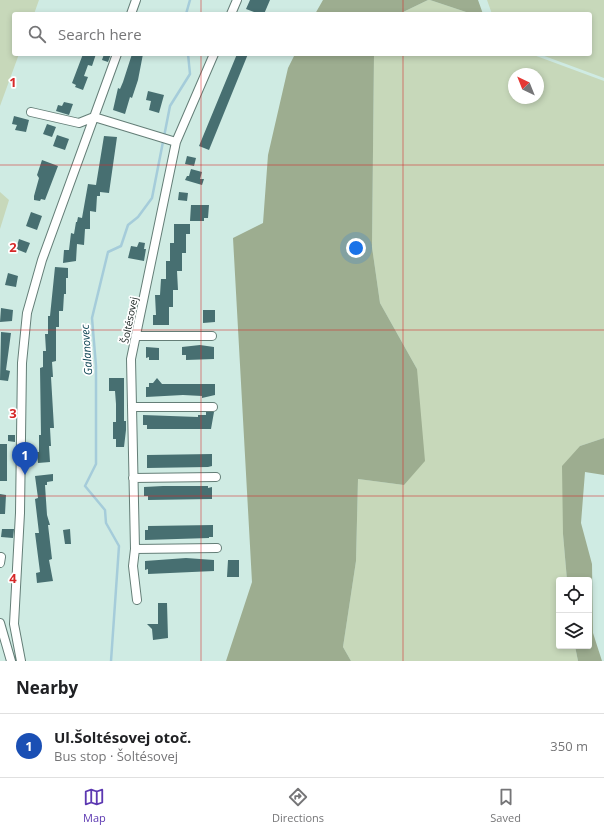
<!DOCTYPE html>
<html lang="en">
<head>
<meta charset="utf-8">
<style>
  :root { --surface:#fff; --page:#f6f6f6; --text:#202124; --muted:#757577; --line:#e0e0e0; --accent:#5c38b1 }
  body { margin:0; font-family:"Open Sans",sans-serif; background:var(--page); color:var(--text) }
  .controls { position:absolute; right:12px; bottom:12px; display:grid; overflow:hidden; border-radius:4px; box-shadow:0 2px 6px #0003 }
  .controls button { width:36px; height:36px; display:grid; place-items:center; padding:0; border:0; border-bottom:1px solid var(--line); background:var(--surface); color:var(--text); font:20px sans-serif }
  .compass { position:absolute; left:508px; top:68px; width:36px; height:36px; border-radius:50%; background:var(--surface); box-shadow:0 2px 6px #0003; rotate:317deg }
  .you { position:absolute; left:356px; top:248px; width:14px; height:14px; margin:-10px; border:3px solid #fff; border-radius:50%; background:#1a73e8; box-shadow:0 0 0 6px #1a73e833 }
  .badge { display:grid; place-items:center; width:26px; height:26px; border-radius:50%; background:var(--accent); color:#fff; font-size:13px; font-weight:700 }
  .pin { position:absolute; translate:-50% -33px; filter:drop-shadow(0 1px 2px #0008) }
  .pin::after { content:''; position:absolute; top:21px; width:14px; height:12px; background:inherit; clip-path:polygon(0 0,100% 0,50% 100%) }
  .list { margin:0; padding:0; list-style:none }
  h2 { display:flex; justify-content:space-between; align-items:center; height:52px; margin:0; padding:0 16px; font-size:17px }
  h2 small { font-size:13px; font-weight:400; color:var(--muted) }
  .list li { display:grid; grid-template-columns:26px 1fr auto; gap:12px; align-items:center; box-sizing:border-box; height:64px; padding:0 16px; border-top:1px solid var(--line) }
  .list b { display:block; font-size:15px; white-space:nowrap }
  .list p { margin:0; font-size:13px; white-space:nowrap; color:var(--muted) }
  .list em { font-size:13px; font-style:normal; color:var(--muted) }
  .icon { flex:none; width:22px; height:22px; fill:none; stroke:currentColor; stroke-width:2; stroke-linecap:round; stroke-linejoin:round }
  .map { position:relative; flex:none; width:604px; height:661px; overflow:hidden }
  .search { position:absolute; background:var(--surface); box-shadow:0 2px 6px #0003; left:12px; right:12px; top:12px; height:44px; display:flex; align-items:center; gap:10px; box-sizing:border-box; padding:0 14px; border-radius:4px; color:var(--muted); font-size:15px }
  .sheet { height:116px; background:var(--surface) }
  nav { display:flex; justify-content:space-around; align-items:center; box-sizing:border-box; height:56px; border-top:1px solid var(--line); background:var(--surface); font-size:11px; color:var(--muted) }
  nav a { display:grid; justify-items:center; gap:2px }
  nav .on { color:var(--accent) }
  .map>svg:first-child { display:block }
  .green { fill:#c7d8ba; fill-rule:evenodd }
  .forest { fill:#9dad90 }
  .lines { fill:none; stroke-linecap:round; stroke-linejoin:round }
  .stream { stroke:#a5ccda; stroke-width:2.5 }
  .building { fill:#476f71 }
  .minor-casing { stroke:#647e77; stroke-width:10 }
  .minor { stroke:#fff; stroke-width:8 }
  .grid { fill:none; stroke:#d62828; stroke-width:1; stroke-opacity:0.55 }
  .labels { text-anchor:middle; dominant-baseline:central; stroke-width:3.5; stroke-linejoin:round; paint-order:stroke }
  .street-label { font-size:10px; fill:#101b18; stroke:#fff }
  .water-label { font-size:11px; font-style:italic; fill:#094151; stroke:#fff }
  .grid-label { font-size:13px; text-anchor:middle; font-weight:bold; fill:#d62828; stroke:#fff; stroke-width:3.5; stroke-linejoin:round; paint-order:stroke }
</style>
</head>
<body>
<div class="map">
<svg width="604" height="661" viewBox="0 0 604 661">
  <rect width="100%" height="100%" fill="#cfebe3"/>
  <!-- green -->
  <path class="green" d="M 0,0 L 39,0 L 34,14 L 14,14 L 14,54 L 19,54 L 0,106 Z
    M 428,0 L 430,0 L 472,14 L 399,14 Z
    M 487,0 L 604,0 L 604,78 L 539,54 L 590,54 L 590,14 L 492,14 Z
    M 374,54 L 531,54 L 604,81 L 604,438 L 580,446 L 563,534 L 567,580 L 559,580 L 559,646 L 575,646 L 578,661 L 351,661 L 343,647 L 356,561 L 358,479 L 404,485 L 417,369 L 380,303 L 372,247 ZM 514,74 L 538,74 L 538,98 L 514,98 Z
    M 0,192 L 9,200 L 0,229 Z"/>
  <!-- forest -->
  <path class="forest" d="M 323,0 L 428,0 L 399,14 L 315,14 Z
    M 430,0 L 478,0 L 483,14 L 472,14 Z
    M 295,54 L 374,54 L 372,247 L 380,303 L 417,369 L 425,461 L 404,485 L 358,479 L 356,561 L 343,647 L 351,661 L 226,661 L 252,582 L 233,238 L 263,223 L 268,155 L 288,68 Z
    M 604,438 L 604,475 L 585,472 L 581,523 L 592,564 L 593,633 L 602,661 L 578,661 L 575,646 L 589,646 L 589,580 L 567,580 L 563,534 L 562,466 L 580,446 Z"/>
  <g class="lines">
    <!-- stream -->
    <path class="stream" d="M 186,14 L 190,0
      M 111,661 L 119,546 L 106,523 L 105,510 L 85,486 L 96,464 L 96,366 L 92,318 L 108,252 L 121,246 L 128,225 L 138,217 L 152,198 L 170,106 L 190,74 L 188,54"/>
  </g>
  <!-- building -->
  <path class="building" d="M 250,0 L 270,0 L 264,14 L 253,14 L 254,12 L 246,9 Z
    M 83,54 L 96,54 L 92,66 L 88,65 L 84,76 L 88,77 L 83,90 L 75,87 L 76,85 L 72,83 Z
    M 104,54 L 111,54 L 108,62 L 102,60 Z
    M 132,54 L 143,54 L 138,80 L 132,98 L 130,97 L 125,114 L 113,110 L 118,88 L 120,89 L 123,82 Z
    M 237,54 L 248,54 L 209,150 L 199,146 Z
    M 148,91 L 164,95 L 159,113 L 149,110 L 151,101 L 146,100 Z
    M 64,102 L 73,104 L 69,115 L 56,111 L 58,105 L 62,106 Z
    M 14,116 L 29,120 L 26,132 L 15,130 L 17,125 L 12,124 Z
    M 47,124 L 56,127 L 52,137 L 43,134 Z
    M 57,135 L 69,139 L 65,150 L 53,146 Z
    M 104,136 L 117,137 L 109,193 L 100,192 L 100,196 L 97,196 L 96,212 L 90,211 L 90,229 L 85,229 L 84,245 L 77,244 L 76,261 L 63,263 L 64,250 L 69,250 L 71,233 L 74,234 L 76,222 L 77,222 L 78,217 L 82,218 L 88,184 L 96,185 Z
    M 187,156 L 196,158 L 194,166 L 185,164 Z
    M 42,160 L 58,166 L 45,200 L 41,199 L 40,201 L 34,200 L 34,196 L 39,178 L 37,175 Z
    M 191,169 L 202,172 L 200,179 L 204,179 L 202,185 L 185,180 L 187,176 L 189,176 Z
    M 179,192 L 188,193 L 187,201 L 178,200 Z
    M 191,205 L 209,205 L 208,218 L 204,218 L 204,221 L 190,221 Z
    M 31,212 L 42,216 L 37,230 L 26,226 Z
    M 174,224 L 190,224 L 190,234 L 186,234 L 186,253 L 182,253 L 182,271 L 177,271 L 178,290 L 173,290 L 173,307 L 169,307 L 169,325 L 153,325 L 153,315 L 156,315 L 155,295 L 160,295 L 161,279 L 166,279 L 166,261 L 170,261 L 170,243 L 174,243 Z
    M 19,239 L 30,243 L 26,253 L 16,249 Z
    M 139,242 L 145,243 L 144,249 L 146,249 L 144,261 L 128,258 L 131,246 L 137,247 Z
    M 55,267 L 68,268 L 68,278 L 66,278 L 66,294 L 64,294 L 63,311 L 59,311 L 59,327 L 56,327 L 56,361 L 52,362 L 53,377 L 51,377 L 54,428 L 50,428 L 51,446 L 49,446 L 50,462 L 38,463 L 37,452 L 39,452 L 39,435 L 41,435 L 40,368 L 43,367 L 43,351 L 46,351 L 45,334 L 48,334 L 48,316 L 50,316 Z
    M 8,273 L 18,276 L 16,287 L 5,285 Z
    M 1,308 L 13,310 L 12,321 L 0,322 Z
    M 203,310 L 215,310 L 215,322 L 203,323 Z
    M 1,332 L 11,333 L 6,370 L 10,371 L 8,381 L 0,380 Z
    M 200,345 L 214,347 L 214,359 L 186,360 L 186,355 L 182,355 L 182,347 Z
    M 146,347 L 159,348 L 159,360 L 149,360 L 149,357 L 146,358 Z
    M 109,378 L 124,378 L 124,421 L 126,421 L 126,430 L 124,447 L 116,447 L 116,439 L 113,439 L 113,422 L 116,422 L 116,404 L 115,391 L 109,391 Z
    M 157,378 L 162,384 L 215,384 L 215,395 L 202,398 L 202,396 L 183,395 L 146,397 L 146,387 L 149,387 L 149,383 L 153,383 Z
    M 206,412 L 214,412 L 211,429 L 147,429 L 147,425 L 143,425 L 143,415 L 198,417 L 198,415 L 206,415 Z
    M 8,435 L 15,435 L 15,442 L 8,441 Z
    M 0,444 L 7,444 L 7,481 L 0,481 Z
    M 212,454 L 212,466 L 208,467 L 147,468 L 147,455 Z
    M 53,474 L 53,481 L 47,482 L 47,485 L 45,485 L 47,515 L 50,525 L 48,525 L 52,559 L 49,560 L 53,581 L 37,583 L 36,573 L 40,572 L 35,533 L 39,533 L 35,499 L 38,498 L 35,476 Z
    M 163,486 L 208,486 L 208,488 L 212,487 L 212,499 L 148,500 L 148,496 L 144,496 L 144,487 Z
    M 0,494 L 6,495 L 5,514 L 0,514 Z
    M 213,525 L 213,537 L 209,537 L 209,538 L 145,540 L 145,530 L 148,530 L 148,526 Z
    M 2,529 L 14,529 L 13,538 L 1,537 Z
    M 70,529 L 71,544 L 65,544 L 63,530 Z
    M 186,558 L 214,560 L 214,571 L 148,574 L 148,569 L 145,570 L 145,561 Z
    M 228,560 L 239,560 L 239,577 L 227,577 Z
    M 158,603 L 167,603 L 168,638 L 153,640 L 152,629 L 147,624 L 158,624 Z"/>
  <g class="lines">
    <!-- minor casing -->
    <g class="minor-casing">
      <path id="minor" d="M 131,14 L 136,0
        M 231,14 L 237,0
        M 31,112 L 79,123 L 94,117 L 176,142
        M 136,336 L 212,336
        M 132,407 L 213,407
        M 133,478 L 216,477
        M 135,549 L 217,548
        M 0,563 L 1,557
        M 137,600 L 133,566 L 135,549 L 131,359 L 176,142 L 214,54
        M 0,623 L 11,661
        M 21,661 L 14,624 L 20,513 L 22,363 L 27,313 L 42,260 L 117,54"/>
    </g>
    <!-- minor -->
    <use href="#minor" class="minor"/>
  </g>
  <!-- grid -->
  <path class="grid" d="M 201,0 L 201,14M 403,0 L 403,14M 201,54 L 201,661M 403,54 L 403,661M 0,165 L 604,165M 0,330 L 604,330M 0,496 L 604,496"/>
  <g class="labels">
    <!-- street labels -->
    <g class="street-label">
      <text transform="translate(129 320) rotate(-78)">Šoltésovej</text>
    </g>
    <!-- water labels -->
    <g class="water-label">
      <text transform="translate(86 350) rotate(-94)">Galanovec</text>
    </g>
  </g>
  <g class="grid-label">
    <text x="13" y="87">1</text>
    <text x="13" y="252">2</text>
    <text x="13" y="418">3</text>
    <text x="13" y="583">4</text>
  </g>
</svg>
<div class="controls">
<button><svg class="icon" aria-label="locate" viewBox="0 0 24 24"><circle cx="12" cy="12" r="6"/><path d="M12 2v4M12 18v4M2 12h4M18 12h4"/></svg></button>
<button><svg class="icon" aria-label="layers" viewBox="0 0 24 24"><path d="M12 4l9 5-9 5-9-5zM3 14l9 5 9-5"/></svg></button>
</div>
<svg class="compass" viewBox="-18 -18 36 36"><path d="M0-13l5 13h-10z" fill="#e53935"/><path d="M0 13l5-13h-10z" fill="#757577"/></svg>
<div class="you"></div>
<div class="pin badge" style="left:25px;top:475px;background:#1a4fb4">1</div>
<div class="search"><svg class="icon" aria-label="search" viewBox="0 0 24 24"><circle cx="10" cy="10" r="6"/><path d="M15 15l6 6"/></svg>Search here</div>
</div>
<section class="sheet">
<h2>Nearby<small></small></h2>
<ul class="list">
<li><span class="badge" style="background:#1a4fb4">1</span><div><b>Ul.Šoltésovej otoč.</b><p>Bus stop · Šoltésovej</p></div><em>350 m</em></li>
</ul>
</section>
<nav>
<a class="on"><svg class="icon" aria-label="map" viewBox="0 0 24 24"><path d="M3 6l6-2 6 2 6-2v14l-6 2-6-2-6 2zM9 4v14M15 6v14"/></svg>Map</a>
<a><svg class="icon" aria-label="directions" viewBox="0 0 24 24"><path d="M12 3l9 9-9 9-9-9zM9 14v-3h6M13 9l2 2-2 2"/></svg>Directions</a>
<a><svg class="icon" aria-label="saved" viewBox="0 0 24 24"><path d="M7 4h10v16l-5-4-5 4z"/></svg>Saved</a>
</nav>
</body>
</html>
